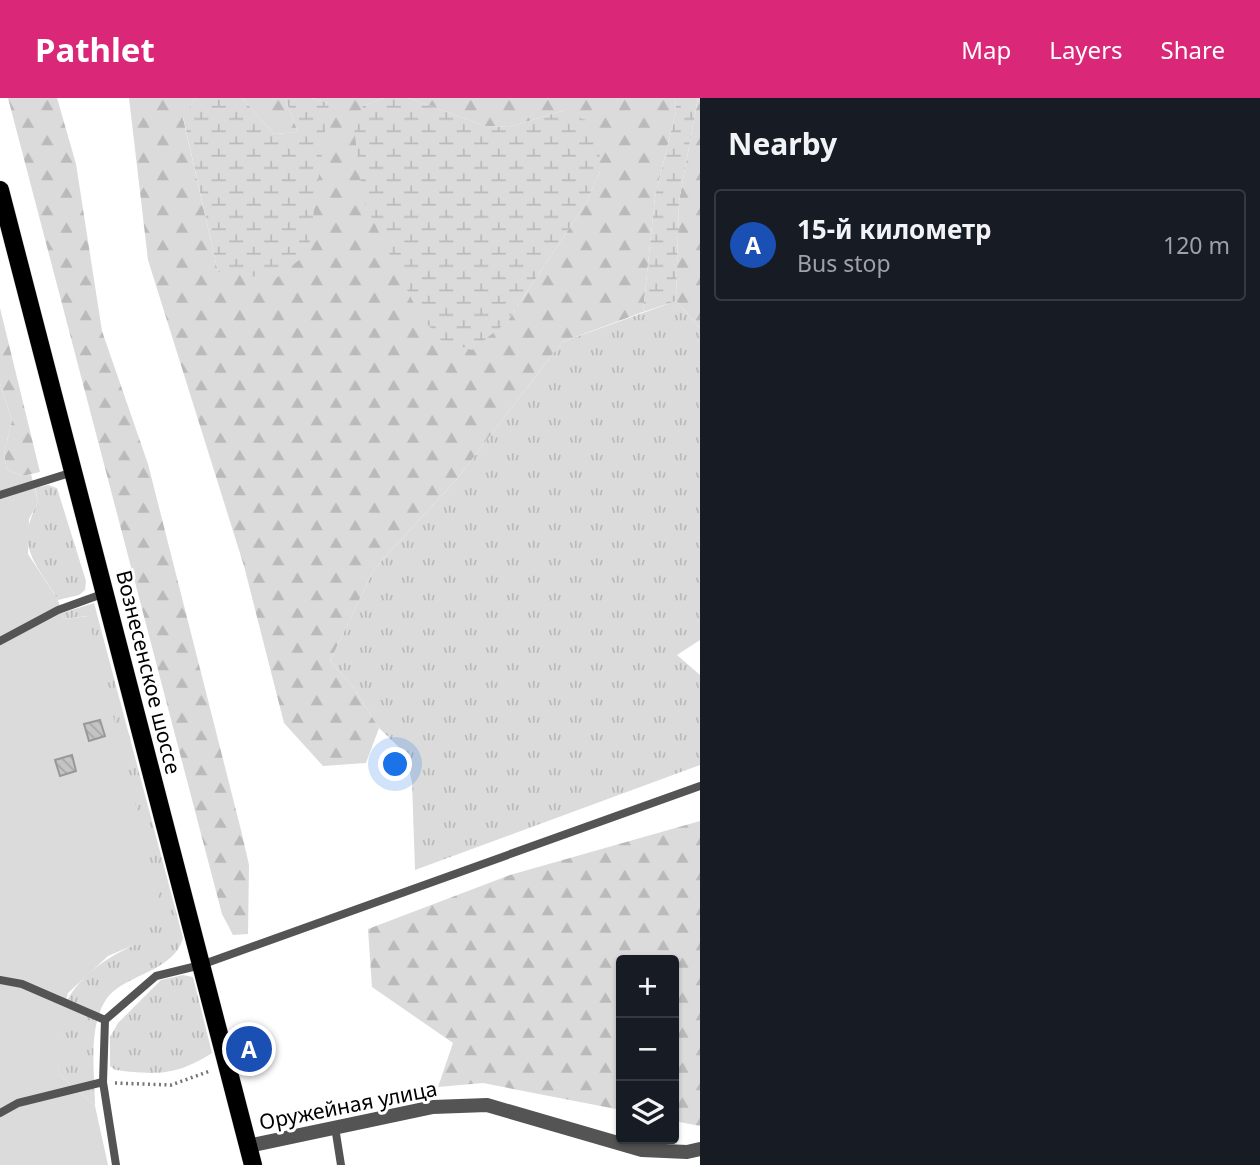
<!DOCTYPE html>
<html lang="en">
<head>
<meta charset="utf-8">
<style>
  :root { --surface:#171b24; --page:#20242c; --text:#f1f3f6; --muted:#9ea1a6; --line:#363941; --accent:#db2777 }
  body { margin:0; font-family:"Noto Sans",sans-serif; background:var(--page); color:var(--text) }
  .controls { position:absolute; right:21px; bottom:21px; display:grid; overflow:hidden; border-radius:7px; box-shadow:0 2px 5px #0004 }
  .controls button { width:63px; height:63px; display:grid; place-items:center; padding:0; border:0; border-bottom:2px solid var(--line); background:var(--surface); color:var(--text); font:35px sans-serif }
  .you { position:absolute; left:396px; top:667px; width:24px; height:24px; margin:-18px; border:5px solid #fff; border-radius:50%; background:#1a73e8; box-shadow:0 0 0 10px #1a73e833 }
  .badge { display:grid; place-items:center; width:46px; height:46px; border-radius:50%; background:var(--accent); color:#fff; font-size:23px; font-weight:700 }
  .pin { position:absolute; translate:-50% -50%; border:4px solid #fff; box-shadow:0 2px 7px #0006 }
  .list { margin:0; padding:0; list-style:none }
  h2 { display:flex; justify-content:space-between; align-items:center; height:91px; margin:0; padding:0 28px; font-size:30px }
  h2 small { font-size:23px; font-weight:400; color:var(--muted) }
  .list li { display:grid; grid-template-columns:46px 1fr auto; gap:21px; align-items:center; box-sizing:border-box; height:112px; margin:0 14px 14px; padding:0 14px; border:2px solid var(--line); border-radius:7px }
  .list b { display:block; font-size:26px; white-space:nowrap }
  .list p { margin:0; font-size:23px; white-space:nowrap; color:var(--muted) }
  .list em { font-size:23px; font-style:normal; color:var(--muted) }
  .icon { flex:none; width:38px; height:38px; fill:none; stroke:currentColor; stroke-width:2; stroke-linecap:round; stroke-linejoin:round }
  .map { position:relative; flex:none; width:700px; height:1067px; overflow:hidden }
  header { display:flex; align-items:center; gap:42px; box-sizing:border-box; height:98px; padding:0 35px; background:var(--accent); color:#fff }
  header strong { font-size:33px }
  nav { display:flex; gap:38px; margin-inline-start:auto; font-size:24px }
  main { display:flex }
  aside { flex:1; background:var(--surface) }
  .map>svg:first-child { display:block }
  .grass { fill:url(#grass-tufts) }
  .forest { fill:url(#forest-firs) }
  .wetland { fill:url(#wetland-marsh) }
  .green { fill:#dbdbdb }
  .building { fill:url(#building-back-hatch); stroke:#989898; stroke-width:2 }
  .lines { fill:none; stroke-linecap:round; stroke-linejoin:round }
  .primary-casing { stroke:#dbdbdb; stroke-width:19 }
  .path { stroke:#767676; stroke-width:3.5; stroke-dasharray:2 3.5; stroke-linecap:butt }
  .service { stroke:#545454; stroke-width:8 }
  .minor { stroke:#545454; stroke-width:14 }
  .primary { stroke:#000; stroke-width:18 }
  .labels { text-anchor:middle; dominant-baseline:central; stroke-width:6; stroke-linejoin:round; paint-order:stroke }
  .street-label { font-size:21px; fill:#000; stroke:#fff }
</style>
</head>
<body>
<header>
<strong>Pathlet</strong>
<nav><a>Map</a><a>Layers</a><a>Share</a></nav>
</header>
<main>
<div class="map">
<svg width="700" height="1067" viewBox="0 0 700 1067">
  <defs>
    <pattern id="grass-tufts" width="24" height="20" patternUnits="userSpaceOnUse" patternTransform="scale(1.75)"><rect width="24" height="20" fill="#dbdbdb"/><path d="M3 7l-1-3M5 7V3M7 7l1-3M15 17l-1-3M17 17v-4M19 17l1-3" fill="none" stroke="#bababa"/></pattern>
    <pattern id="forest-firs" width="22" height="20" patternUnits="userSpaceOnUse" patternTransform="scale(1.75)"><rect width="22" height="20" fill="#dbdbdb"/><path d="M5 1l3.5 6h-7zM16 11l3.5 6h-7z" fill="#bababa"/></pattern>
    <pattern id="wetland-marsh" width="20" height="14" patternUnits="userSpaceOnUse" patternTransform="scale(1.75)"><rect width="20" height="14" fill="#dbdbdb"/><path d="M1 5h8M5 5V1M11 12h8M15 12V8" fill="none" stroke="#bababa"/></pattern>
    <pattern id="building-back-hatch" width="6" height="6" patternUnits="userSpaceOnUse" patternTransform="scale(1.75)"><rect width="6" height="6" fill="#c4c4c4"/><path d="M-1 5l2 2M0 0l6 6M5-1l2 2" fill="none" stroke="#a7a7a7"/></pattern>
  </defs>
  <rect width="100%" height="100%" fill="#fff"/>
  <!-- grass -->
  <path class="grass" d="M 676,203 L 700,230 L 700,542 L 677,557 L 700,577 L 700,667 L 415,772 L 412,684 L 405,655 L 379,630 L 353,589 L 330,563 L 374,471 L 456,382 L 562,244 Z
    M 48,387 L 57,390 L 86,483 L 85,492 L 79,497 L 58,502 C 36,464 14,449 38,404 L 35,390 Z
    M 94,505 L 183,840 C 175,873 124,877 107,900 C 87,929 95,975 95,1008 L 59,976 C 58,965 54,950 56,939 C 60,892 96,864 136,846 L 87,518 L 64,521 L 62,515 Z
    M 183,877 L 193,879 L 212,955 C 176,978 156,977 115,972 L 110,968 L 110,939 L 118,925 L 161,882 Z"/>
  <!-- forest -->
  <path class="forest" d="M 8,0 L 57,0 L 76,66 L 102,233 L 148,366 L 241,732 L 249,767 L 248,836 L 233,837 L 222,816 Z
    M 129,0 L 196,0 L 183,20 L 218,174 L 329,5 L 311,0 L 384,0 L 363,8 L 507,224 L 586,105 L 600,74 L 562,13 L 509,29 L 485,28 L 409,0 L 675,0 L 676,13 L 655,99 L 643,214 L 562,244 L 456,382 L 374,471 L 330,563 L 353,589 L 379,630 L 366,665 L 323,668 L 284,625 L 244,468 L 148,162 Z
    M 242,0 L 285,0 L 298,34 L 274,36 Z
    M 698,0 L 700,0 L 700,230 L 676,203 L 679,103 Z
    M 0,210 L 40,374 L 23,378 L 7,372 L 4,356 L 12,322 L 0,286 Z
    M 700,723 L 700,1028 L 674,1023 L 674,862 L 621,862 L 621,1012 L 483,985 L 438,989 L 453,945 L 372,889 L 368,831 L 510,777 Z"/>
  <!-- wetland -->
  <path class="wetland" d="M 196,0 L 242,0 L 274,36 L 298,34 L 285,0 L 311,0 L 329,5 L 308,155 L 275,181 L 218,174 L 183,19 Z
    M 384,0 L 409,0 L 485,28 L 509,29 L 562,13 L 586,22 L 599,39 L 600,74 L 586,105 L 507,224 L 472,252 L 441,242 L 419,216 L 363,102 L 354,30 L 363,8 Z
    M 675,0 L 698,0 L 679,103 L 676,203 L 643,214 L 655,99 L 676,13 Z"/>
  <!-- green -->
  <path class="green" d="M 0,286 L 12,322 L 4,356 L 7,372 L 23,378 L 31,376 L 38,404 L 29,421 L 28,456 L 58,502 L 64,521 L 88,518 L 159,800 L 136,846 L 108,858 L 68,895 L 56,939 L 59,976 L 95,1008 L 108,1067 L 0,1067 Z"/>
  <!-- building -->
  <path class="building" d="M 100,622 L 105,638 L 89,643 L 84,626 Z
    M 72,657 L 76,673 L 60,678 L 55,662 Z"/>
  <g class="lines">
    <!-- primary casing -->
    <g class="primary-casing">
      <path id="primary" d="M 0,92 L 253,1067"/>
    </g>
    <!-- path -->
    <path class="path" d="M 115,985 L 171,987 L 210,973"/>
    <!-- service -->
    <path class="service" d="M 0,397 L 73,374
      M 0,543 L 58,512 L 105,495
      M 0,882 L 22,886 L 105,922
      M 0,1015 L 18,1005 L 103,984
      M 335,1029 L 341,1067
      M 116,1067 L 103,984 L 105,922 L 156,878 L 201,867 L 700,688"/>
    <!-- minor -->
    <path class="minor" d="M 248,1048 L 433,1009 L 487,1007 L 642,1052 L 687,1054 L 700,1051"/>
    <!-- primary -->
    <use href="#primary" class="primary"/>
  </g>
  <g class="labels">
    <!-- street labels -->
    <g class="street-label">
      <text transform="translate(149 574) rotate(76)">Вознесенское шоссе</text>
      <text transform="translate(348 1007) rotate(-11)">Оружейная улица</text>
    </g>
  </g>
</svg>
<div class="controls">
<button>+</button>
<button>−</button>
<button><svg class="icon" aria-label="layers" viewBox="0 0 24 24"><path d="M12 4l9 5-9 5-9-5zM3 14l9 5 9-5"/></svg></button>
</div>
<div class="you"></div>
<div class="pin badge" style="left:249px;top:951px;background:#1a4fb4">A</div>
</div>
<aside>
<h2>Nearby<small></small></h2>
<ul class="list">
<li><span class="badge" style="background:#1a4fb4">A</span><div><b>15-й километр</b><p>Bus stop</p></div><em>120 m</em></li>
</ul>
</aside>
</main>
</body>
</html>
